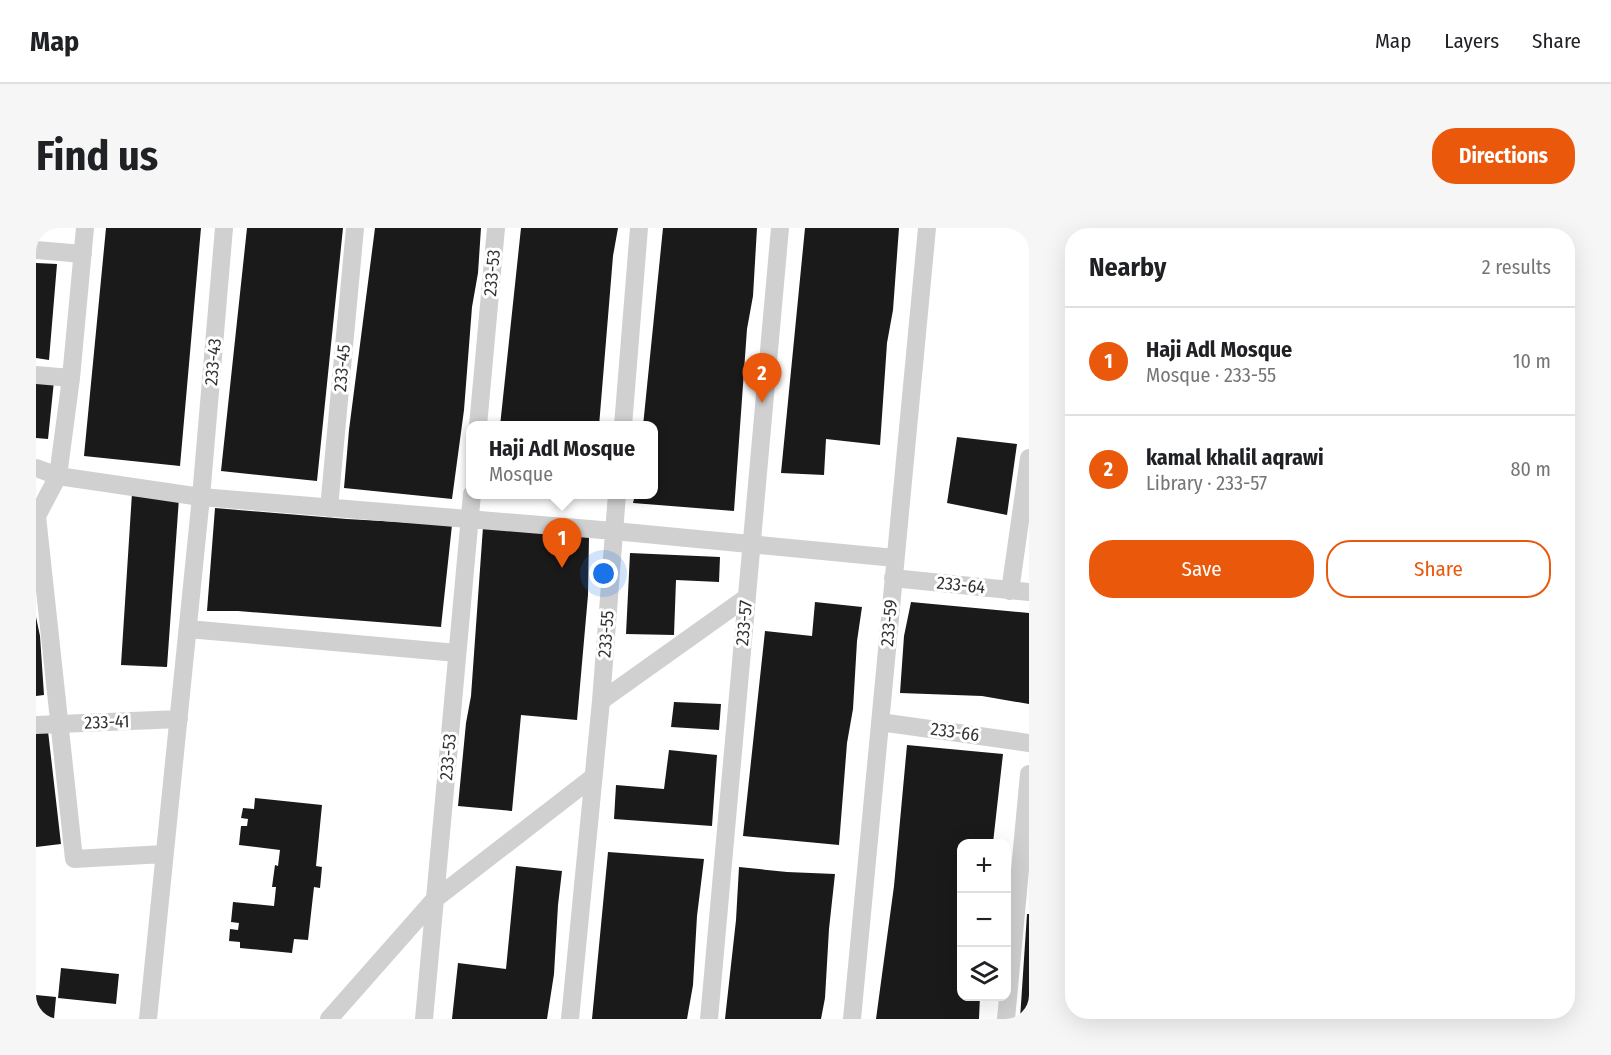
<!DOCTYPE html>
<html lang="en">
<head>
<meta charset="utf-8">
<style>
  :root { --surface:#fff; --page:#f6f6f6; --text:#202124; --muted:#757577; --line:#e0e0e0; --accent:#ea580c }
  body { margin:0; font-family:"Fira Sans Condensed",sans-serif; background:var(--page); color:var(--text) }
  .controls { position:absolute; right:18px; bottom:18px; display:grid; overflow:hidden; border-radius:12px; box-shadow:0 6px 24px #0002 }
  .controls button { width:54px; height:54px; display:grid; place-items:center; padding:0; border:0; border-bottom:2px solid var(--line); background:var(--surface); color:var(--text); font:30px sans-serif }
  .you { position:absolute; left:568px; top:346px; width:21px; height:21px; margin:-15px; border:4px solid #fff; border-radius:50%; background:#1a73e8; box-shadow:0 0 0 9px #1a73e833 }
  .badge { display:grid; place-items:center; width:39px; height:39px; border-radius:50%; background:var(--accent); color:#fff; font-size:20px; font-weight:700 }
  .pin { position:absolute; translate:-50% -50px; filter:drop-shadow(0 2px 3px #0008) }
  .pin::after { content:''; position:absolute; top:32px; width:21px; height:18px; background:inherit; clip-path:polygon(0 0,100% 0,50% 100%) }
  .popup { position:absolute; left:430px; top:193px; width:192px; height:78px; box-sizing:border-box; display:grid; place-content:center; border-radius:12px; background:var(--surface); filter:drop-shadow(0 2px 4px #0005); font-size:20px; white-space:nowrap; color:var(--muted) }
  .popup b { font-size:22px; color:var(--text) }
  .popup::after { content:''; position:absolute; left:50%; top:100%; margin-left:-12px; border:12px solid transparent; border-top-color:var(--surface) }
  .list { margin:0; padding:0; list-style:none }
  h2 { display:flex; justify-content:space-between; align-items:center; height:78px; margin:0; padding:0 24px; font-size:26px }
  h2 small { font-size:20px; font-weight:400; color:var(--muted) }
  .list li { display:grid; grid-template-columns:39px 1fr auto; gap:18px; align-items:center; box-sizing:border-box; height:108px; padding:0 24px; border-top:2px solid var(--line) }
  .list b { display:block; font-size:22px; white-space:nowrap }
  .list p { margin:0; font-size:20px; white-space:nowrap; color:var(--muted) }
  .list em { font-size:20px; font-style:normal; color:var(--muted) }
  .actions { display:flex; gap:12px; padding:18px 24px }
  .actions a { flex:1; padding:14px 0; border:2px solid var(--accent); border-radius:24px; text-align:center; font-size:21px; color:var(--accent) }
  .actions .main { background:var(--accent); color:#fff }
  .icon { flex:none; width:33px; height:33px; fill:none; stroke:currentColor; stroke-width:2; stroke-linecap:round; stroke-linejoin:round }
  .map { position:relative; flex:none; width:993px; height:791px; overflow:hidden; border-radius:24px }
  header { display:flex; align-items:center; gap:36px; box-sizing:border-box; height:84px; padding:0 30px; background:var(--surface); border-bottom:2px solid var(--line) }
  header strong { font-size:28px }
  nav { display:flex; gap:33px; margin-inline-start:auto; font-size:21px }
  .intro { display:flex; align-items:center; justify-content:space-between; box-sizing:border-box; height:144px; padding:0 36px }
  h1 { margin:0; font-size:42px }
  .button { padding:15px 27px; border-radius:24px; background:var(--accent); color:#fff; font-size:21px; font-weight:700 }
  main { display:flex; gap:36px; padding:0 36px }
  aside { flex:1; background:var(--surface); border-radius:24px; box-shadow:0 6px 24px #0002 }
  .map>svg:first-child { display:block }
  .building { fill:#1a1a1a }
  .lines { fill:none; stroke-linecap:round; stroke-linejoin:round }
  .street { stroke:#d0d0d0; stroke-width:18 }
  .labels { text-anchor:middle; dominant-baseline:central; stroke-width:6; stroke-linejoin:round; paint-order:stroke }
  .street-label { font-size:18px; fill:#333; stroke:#fff }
</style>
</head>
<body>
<header>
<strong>Map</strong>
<nav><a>Map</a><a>Layers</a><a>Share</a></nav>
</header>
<div class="intro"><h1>Find us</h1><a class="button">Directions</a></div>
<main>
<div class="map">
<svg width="993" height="791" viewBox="0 0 993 791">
  <rect width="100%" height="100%" fill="#fff"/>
  <!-- building -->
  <path class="building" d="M 70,0 L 165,0 L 144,238 L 48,228 Z
    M 211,0 L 307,0 L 281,253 L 185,243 Z
    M 339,0 L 445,0 L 442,45 L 436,79 L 428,182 L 416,271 L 308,260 L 313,202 Z
    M 485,0 L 582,0 L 577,28 L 563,198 L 464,198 Z
    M 627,0 L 721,0 L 717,68 L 711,101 L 698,283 L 597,275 L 599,267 L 618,267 L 618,198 L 607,198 Z
    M 769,0 L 863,0 L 857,82 L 851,115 L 844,217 L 790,211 L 788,247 L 745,245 Z
    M 0,35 L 21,36 L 13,132 L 0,130 Z
    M 0,151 L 18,153 L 12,211 L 0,210 Z
    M 921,209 L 981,216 L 971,287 L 911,275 Z
    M 96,265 L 143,270 L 131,439 L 85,437 Z
    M 179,280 L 311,291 L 416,297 L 405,399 L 202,383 L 171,383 Z
    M 447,299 L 553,308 L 552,367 L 541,492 L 485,487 L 476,583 L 422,578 L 430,495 L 435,468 Z
    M 594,325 L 684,329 L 683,354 L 640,352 L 638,407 L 590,406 Z
    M 779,374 L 826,379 L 821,413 L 817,481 L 811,515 L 803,617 L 707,608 L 729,403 L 776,408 Z
    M 875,374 L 993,385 L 993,476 L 946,468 L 864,465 L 868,408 Z
    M 0,389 L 4,408 L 8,467 L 0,468 Z
    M 638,474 L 685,476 L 683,502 L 635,499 Z
    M 12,503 L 25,616 L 0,619 L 0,505 Z
    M 871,517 L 967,526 L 957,615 L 926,615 L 926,768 L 944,768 L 943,791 L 840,791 L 858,658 Z
    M 633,522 L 681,527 L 676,598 L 578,591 L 580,557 L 628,561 Z
    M 219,570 L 286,577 L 280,638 L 286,639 L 284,660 L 278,659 L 272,712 L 258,711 L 256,725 L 204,720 L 204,714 L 193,713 L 194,701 L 202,702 L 203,695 L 195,694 L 197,674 L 238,678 L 240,659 L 236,659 L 239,637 L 242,638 L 244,622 L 203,617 L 205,598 L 211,598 L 212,591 L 205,590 L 207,580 L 218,581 Z
    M 572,624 L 668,631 L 661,688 L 657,757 L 651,791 L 556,791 Z
    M 480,638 L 526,643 L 522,677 L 518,746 L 511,791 L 416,791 L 422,735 L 470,741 Z
    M 703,639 L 751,644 L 799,646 L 793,701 L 789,770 L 785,791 L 689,791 L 700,692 Z
    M 991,686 L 993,686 L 993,791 L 984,791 Z
    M 25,740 L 83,746 L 80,776 L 22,770 Z
    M 0,767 L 20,769 L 18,791 L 0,791 Z"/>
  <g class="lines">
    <!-- street -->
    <path class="street" d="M 49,0 L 35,150 L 22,248 L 1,288 L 38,631 L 128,626
      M 0,22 L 47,26
      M 0,147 L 35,150
      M 442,198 L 460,0
      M 587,198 L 603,0
      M 0,240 L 22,248 L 165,269 L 578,303 L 859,330
      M 293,280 L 319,0
      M 857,350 L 993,364
      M 974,363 L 993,230
      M 152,401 L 421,425
      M 565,473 L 711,369
      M 844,494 L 993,515
      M 0,497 L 143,491
      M 112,791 L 165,269 L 188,0
      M 293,791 L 398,672 L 557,549
      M 388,791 L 436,266
      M 534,791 L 565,473 L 581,266
      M 673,791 L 744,0
      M 816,791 L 891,0
      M 970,791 L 993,546"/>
  </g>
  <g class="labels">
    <!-- street labels -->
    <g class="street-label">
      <text transform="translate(456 45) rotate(-85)">233-53</text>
      <text transform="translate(177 134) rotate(-85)">233-43</text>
      <text transform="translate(306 140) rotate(-85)">233-45</text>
      <text transform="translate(925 357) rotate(6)">233-64</text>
      <text transform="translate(708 395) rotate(-85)">233-57</text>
      <text transform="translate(853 395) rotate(-85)">233-59</text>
      <text transform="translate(570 406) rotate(-86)">233-55</text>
      <text transform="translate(71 494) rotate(-2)">233-41</text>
      <text transform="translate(919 504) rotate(8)">233-66</text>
      <text transform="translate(412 529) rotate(-85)">233-53</text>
    </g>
  </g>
</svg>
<div class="controls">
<button>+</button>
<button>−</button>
<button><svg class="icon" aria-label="layers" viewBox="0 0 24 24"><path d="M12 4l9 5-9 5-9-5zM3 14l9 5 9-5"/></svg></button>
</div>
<div class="you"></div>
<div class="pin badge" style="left:526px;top:340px">1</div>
<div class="popup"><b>Haji Adl Mosque</b>Mosque</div>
<div class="pin badge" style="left:726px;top:175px">2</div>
</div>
<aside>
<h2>Nearby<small>2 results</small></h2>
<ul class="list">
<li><span class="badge">1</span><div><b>Haji Adl Mosque</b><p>Mosque · 233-55</p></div><em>10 m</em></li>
<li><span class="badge">2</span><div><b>kamal khalil aqrawi</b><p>Library · 233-57</p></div><em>80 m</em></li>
</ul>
<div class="actions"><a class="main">Save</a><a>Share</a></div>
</aside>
</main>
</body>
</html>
